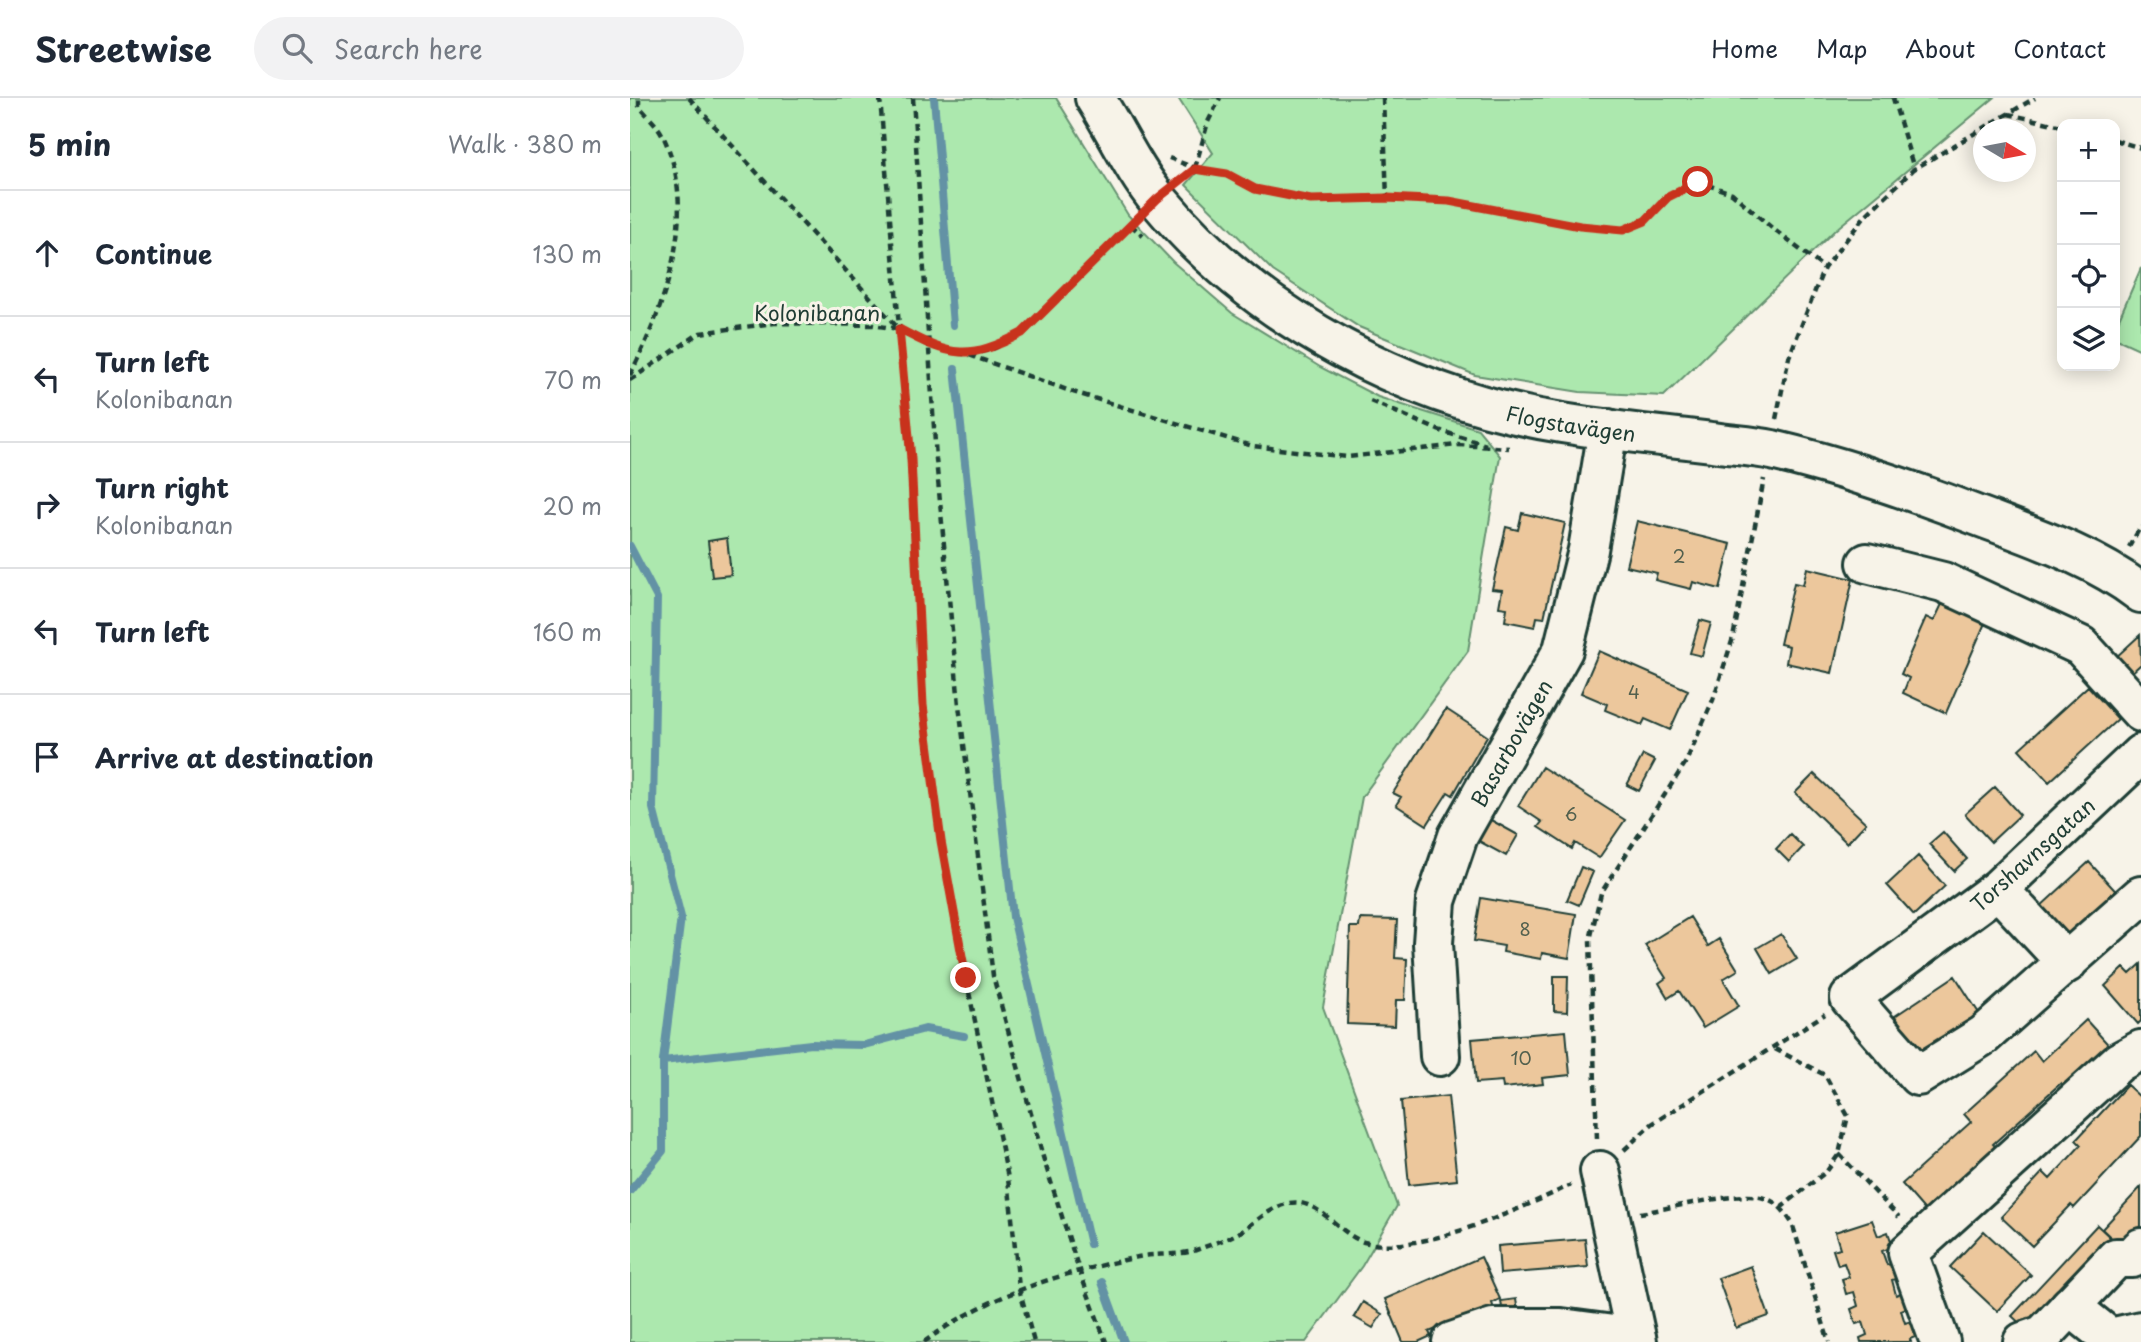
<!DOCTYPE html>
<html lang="en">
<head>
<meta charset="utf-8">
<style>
  :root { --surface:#fff; --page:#f2f2f3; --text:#1f2937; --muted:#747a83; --line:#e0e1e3 }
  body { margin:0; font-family:"Playpen Sans",sans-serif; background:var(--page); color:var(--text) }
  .controls { position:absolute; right:21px; top:21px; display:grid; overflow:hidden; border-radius:14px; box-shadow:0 4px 18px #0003 }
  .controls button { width:63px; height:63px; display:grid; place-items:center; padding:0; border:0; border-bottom:2px solid var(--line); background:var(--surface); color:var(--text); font:35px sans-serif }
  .compass { position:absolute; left:1343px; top:21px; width:63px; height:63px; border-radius:50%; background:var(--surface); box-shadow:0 4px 18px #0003; rotate:100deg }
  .stop { position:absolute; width:21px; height:21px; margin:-16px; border:5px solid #c8321e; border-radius:50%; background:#fff }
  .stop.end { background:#c8321e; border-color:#fff; box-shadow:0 2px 7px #0008 }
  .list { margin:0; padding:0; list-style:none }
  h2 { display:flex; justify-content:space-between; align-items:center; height:91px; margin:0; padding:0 28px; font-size:30px }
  h2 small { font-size:23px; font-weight:400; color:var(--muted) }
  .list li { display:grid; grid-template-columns:46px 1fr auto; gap:21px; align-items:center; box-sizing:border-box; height:126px; padding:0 28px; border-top:2px solid var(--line) }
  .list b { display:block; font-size:26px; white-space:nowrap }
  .list p { margin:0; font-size:23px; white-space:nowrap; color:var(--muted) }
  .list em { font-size:23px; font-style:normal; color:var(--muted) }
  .icon { flex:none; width:38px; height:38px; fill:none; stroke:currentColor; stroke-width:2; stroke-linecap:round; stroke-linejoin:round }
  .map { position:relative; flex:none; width:1511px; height:1244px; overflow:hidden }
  header { display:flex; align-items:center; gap:42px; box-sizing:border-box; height:98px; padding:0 35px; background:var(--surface); border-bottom:2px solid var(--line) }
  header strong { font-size:33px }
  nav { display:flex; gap:38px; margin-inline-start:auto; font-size:24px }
  .search { width:490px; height:63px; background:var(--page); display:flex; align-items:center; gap:18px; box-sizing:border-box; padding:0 24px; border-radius:38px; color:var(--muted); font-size:26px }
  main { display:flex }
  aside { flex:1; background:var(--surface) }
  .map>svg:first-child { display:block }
  .green { fill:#ace8ae; stroke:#669271; stroke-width:2 }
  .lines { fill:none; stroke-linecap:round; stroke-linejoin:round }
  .stream { stroke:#6392a5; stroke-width:8 }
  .building { fill:#ecc79c; stroke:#1f3d34; stroke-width:2 }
  .minor-casing { stroke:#1f3d34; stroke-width:44 }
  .path { stroke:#1f3d34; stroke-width:4.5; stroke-dasharray:7 5; stroke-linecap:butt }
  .minor { stroke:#f7f3e8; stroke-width:38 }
  .route { stroke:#c8321e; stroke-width:9 }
  .labels { text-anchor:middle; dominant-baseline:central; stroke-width:6; stroke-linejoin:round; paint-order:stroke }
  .number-label { font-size:18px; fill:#52604e }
  .street-label { font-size:21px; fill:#1f3d34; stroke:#f7f3e8 }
</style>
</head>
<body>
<header>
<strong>Streetwise</strong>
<div class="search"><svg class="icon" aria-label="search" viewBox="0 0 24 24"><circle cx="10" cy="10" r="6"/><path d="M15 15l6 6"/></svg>Search here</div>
<nav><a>Home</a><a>Map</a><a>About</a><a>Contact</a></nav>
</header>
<main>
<aside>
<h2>5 min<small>Walk · 380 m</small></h2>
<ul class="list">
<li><svg class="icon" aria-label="ahead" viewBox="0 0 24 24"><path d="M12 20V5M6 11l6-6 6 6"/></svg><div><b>Continue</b></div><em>130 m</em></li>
<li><svg class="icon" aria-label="left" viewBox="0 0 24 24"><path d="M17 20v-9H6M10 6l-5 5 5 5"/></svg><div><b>Turn left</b><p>Kolonibanan</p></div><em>70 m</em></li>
<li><svg class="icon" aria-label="right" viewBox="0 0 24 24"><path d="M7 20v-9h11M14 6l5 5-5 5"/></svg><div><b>Turn right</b><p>Kolonibanan</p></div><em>20 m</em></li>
<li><svg class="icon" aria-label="left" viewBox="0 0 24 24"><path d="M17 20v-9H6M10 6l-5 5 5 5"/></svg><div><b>Turn left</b></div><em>160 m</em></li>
<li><svg class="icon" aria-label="arrive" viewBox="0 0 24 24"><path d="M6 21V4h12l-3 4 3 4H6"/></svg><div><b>Arrive at destination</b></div></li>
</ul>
</aside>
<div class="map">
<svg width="1511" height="1244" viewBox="0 0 1511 1244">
  <rect width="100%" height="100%" fill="#f7f3e8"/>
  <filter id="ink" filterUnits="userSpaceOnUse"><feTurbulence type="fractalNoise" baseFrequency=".0143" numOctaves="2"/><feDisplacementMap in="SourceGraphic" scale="14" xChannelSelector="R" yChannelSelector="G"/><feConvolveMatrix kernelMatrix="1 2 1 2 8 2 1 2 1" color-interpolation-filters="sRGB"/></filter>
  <g filter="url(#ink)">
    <!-- green -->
    <path class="green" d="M 0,0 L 426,0 L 498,117 L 543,164 L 602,215 L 690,269 L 748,299 L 848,331 L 870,358 L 838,553 L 732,699 L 693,909 L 767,1108 L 732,1168 L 676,1244 L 0,1244 Z
      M 548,0 L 1364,0 L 1205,132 L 1034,298 L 950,294 L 845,277 L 729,229 L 643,173 L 556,87 L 583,55 Z
      M 1511,170 L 1511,252 L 1485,240 L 1485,230 Z"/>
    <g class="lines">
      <!-- stream -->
      <path class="stream" d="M 304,0 L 323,227
        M 325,271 L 383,819 L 460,1146
        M 0,448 L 27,500 L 23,710 L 51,819 L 33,963 L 33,1053 L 0,1093
        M 33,963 L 181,946 L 234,947 L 295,931 L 334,938
        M 472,1184 L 494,1244"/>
    </g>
    <!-- building -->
    <path class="building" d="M 892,415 L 935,425 L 914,520 L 907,519 L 905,529 L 875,523 L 877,510 L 869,509 L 872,492 L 862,491 L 876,429 L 888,432 Z
      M 1007,423 L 1101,446 L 1090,491 L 1063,484 L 1061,491 L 1025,482 L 1027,475 L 996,468 Z
      M 97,440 L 101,477 L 82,479 L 78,443 Z
      M 1177,470 L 1223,481 L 1202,575 L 1156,565 L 1159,548 L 1150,546 L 1164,485 L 1173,487 Z
      M 1312,506 L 1355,525 L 1316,615 L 1273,595 L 1279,580 L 1271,576 L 1296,519 L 1304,523 Z
      M 1070,522 L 1081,525 L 1072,558 L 1060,555 Z
      M 1510,537 L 1511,566 L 1499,577 L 1484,561 Z
      M 969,553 L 1058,592 L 1040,632 L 1015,621 L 1012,627 L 975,612 L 977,606 L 951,595 Z
      M 1458,588 L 1488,621 L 1419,684 L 1389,651 Z
      M 816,611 L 857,638 L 823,697 L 818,694 L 797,727 L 766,707 L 771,699 L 763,695 Z
      M 1013,657 L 1025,663 L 1009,693 L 997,687 Z
      M 912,669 L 995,722 L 969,760 L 945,745 L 942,751 L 908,729 L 912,724 L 888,708 Z
      M 1184,676 L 1236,725 L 1217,745 L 1165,695 Z
      M 1365,689 L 1390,717 L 1361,744 L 1335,716 Z
      M 859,721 L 888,737 L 876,758 L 847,742 Z
      M 1313,734 L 1337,761 L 1324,773 L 1299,746 Z
      M 1160,736 L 1173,749 L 1159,764 L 1146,751 Z
      M 1288,758 L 1315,788 L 1284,817 L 1257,787 Z
      M 1459,764 L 1492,800 L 1444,845 L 1410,809 Z
      M 951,769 L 963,774 L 949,807 L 937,802 Z
      M 851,800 L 946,816 L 939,860 L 912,855 L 911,861 L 873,854 L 874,848 L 844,843 Z
      M 1060,819 L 1078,848 L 1089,841 L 1108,872 L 1093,881 L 1109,908 L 1073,930 L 1049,893 L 1038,900 L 1029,885 L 1036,880 L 1015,847 Z
      M 730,821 L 767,822 L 765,860 L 777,861 L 775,902 L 766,902 L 765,928 L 717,926 L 720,829 L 729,829 Z
      M 1151,836 L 1167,861 L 1142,876 L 1127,850 Z
      M 1511,866 L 1511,923 L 1508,926 L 1475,888 L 1494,870 L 1500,876 Z
      M 924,878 L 938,878 L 937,914 L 924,913 Z
      M 1325,878 L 1354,923 L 1294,962 L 1265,918 Z
      M 1456,922 L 1484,953 L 1439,994 L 1431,985 L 1363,1046 L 1369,1052 L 1298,1116 L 1272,1086 L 1341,1024 L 1334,1016 L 1404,953 L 1412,963 Z
      M 936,933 L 940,977 L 912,980 L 913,986 L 873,990 L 872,983 L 846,985 L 842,941 Z
      M 1497,987 L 1511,1000 L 1511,1038 L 1444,1110 L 1441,1107 L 1402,1148 L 1371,1119 L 1413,1074 L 1420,1081 L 1451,1047 L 1446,1042 Z
      M 818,998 L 827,1082 L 779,1087 L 771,1003 Z
      M 1511,1089 L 1511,1128 L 1491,1149 L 1472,1131 Z
      M 1242,1122 L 1248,1138 L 1258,1134 L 1263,1149 L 1252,1153 L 1257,1167 L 1267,1164 L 1272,1179 L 1262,1182 L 1266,1197 L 1276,1193 L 1281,1208 L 1271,1212 L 1275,1225 L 1285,1222 L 1290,1237 L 1280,1241 L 1281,1244 L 1231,1244 L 1230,1240 L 1237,1237 L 1233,1224 L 1226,1226 L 1221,1211 L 1228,1208 L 1224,1194 L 1216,1196 L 1212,1181 L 1219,1179 L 1214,1165 L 1208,1167 L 1203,1152 L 1210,1150 L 1205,1134 Z
      M 1467,1127 L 1483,1142 L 1398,1233 L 1382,1218 Z
      M 1354,1133 L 1401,1177 L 1367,1213 L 1320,1169 Z
      M 955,1141 L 958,1169 L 870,1176 L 868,1148 Z
      M 851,1159 L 870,1201 L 862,1205 L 864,1211 L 846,1219 L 844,1215 L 799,1234 L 801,1238 L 788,1244 L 773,1244 L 755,1201 Z
      M 1121,1168 L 1139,1218 L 1106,1230 L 1088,1180 Z
      M 886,1201 L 889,1221 L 874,1223 L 871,1203 Z
      M 733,1204 L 752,1216 L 743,1230 L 724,1219 Z"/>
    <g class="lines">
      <!-- minor casing -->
      <g class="minor-casing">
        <g id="minor">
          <path id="s1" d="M 465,0 C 486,33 504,73 529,103 C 628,222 781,301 932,325 C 982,333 1032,338 1082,344 C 1102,347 1122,348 1142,352 C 1210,368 1278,391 1343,416 C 1401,438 1461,457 1511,495"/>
          <path d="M 1237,465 L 1313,484 L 1451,548 L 1511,614"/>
          <path d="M 1511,656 L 1368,791 L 1220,900 L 1288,978 L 1354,937 L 1511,798"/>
          <path d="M 1368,791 L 1437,865"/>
          <path id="s2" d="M 810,958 L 803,845 L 806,803 L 828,738 L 933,552 L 958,452 L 978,331"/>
          <path d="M 970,1073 L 1007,1244"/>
          <path d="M 1440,1208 L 1480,1240 L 1511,1233"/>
          <path d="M 822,1244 L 863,1230 L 931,1230 L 1006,1240"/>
          <path d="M 1310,1244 L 1278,1155 L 1489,964 L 1511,952"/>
          <path d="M 1393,1244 L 1413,1237 L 1486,1160 L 1502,1160 L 1511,1150"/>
        </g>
      </g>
      <!-- path -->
      <path class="path" d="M 59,0 L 268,230
        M 250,0 L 280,361 L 293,607 L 311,743 L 336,880 L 378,1080 L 389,1190 L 404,1244
        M 283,0 L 306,361 L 329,607 L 363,878 L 413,1059 L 449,1172 L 476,1244
        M 753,0 L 757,100
        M 1263,0 L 1284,71
        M 1378,16 L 1432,28
        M 1485,42 L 1511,50
        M 539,60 L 565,70 L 597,77 L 625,91 L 681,102 L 757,100 L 819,103 L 950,128 L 993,132 L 1015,123 L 1038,99 L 1068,84 L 1102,95 L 1143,131 L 1194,170
        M 565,70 L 578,24 L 590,0
        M 501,127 L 513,138
        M 339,257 L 443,294 L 623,348 L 717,359 L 828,347 L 879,350
        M 0,277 C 35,208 70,114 33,38 C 28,27 17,18 9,8 L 9,0
        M 0,282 L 70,235 L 144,225 L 243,227 L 269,231 L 300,248 L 339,257 L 364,250 L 392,235 L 504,124
        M 740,303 L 808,332 L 856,347
        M 1146,321 L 1159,259 L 1194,170 L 1235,118 L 1284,71 L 1405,0
        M 1499,449 L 1511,428
        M 1145,951 L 1195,977 L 1218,1018 L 1209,1056 L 1197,1073 L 1152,1109
        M 967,1041 L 960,842 L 971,795 L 1056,664 L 1083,602 L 1103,540 L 1134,381
        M 994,1052 L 1022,1026 L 1195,916
        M 1209,1056 L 1269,1119
        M 1010,1115 C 1037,1111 1111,1092 1134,1100 C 1148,1104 1154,1113 1162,1125 L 1199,1244
        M 294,1244 C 361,1195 429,1176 508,1159 C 527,1155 548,1158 566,1152 C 580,1147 597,1141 610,1134 C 628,1123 649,1101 671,1105 C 695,1110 712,1137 734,1144 C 787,1159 892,1110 941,1087"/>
      <!-- minor -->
      <use href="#minor" class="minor"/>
    </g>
  </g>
  <g class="lines" filter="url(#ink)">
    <!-- route -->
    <path class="route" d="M 336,880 L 311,743 L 293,607 L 281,361 L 269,231 C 321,259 339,263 392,235 L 527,101 L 565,71 L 597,76 L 625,91 L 681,102 L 757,100 L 819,103 L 950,128 L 993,132 L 1015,123 L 1038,99 L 1068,84"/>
  </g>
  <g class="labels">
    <!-- number labels -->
    <g class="number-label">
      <text x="1049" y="457">2</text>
      <text x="1004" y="593">4</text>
      <text x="941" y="715">6</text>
      <text x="895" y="830">8</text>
      <text x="891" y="959">10</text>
    </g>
    <!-- street labels -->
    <g class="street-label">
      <text x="187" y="214">Kolonibanan</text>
      <text stroke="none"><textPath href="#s1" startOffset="600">Flogstavägen</textPath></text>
      <text stroke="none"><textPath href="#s2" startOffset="331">Basarbovägen</textPath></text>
      <text transform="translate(1402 756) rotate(-42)">Torshavnsgatan</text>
    </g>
  </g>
</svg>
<div class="controls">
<button>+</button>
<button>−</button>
<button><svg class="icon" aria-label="locate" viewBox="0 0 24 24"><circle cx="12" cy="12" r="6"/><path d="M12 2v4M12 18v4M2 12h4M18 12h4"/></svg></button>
<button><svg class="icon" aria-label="layers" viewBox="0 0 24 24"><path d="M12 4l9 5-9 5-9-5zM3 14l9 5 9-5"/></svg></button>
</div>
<svg class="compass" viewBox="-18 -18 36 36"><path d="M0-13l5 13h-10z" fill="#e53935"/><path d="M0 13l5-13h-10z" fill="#747a83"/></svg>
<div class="stop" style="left:1068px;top:84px"></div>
<div class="stop end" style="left:336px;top:880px"></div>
</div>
</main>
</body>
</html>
